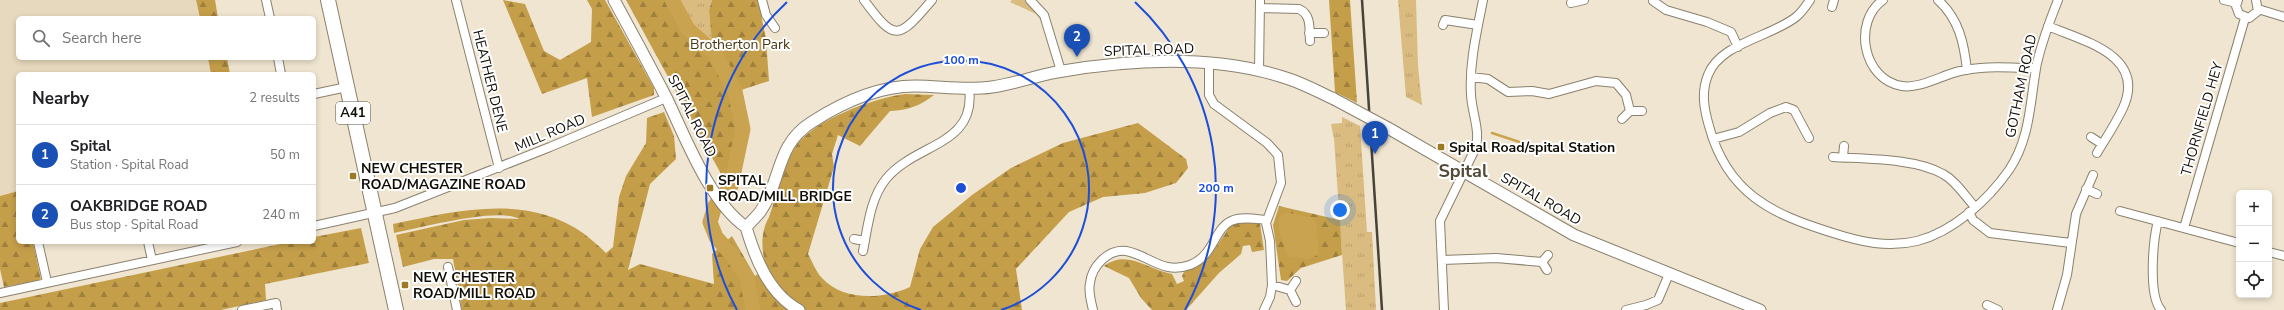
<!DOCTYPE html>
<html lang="en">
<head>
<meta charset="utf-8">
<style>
  :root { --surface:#fff; --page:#f6f6f6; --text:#202124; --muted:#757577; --line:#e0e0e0; --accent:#ea580c }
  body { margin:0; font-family:"Nunito Sans",sans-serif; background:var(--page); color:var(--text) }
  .controls { position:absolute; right:12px; bottom:12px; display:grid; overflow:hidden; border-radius:6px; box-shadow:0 2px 6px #0003 }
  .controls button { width:36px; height:36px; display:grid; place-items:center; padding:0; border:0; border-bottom:1px solid var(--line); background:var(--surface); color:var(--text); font:20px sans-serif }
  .you { position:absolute; left:1340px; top:210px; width:14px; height:14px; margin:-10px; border:3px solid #fff; border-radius:50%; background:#1a73e8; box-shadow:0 0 0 6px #1a73e833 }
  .badge { display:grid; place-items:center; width:26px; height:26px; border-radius:50%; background:var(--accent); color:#fff; font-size:13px; font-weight:700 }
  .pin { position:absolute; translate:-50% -33px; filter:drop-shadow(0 1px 2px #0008) }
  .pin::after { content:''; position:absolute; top:21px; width:14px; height:12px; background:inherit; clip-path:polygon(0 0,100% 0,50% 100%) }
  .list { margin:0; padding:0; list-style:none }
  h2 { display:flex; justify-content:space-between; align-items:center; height:52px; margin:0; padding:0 16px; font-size:17px }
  h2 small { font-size:13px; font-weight:400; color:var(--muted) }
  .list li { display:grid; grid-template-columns:26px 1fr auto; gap:12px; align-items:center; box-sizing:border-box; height:60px; padding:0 16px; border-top:1px solid var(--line) }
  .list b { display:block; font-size:15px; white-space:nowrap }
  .list p { margin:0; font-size:13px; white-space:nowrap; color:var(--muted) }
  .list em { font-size:13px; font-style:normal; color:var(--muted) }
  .icon { flex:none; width:22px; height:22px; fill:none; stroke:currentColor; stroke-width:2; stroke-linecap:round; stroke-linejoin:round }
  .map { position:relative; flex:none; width:2284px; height:310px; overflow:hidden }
  .search { position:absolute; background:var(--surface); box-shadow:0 2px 6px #0003; left:16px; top:16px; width:300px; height:44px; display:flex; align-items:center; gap:10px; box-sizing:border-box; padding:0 14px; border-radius:6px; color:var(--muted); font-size:15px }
  .panel { position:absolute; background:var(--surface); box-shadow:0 2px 6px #0003; left:16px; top:72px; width:300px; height:172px; border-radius:6px }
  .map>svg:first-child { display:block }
  .built { fill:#e7d9bd }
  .grass { fill:url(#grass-tufts) }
  .forest { fill:url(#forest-firs) }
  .water { fill:#caa350 }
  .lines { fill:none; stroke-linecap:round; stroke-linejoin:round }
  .stream { stroke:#caa350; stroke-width:2.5 }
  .river { stroke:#caa350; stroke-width:15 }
  .street-casing { stroke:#8a816e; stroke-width:10 }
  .secondary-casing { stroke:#8a816e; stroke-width:13 }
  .highway-casing { stroke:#8a816e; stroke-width:16 }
  .street { stroke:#fff; stroke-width:8 }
  .secondary { stroke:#fff; stroke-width:11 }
  .highway { stroke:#fff; stroke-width:14 }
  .rail { stroke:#474338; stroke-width:2.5 }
  .secondary-bridge-casing { stroke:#8a816e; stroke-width:13; stroke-linecap:butt }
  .secondary-bridge { stroke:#fff; stroke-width:11 }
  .ring { fill:none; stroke:#1d4ed8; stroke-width:2 }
  .poi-dot { fill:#9d7924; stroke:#fff; stroke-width:1.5 }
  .labels { text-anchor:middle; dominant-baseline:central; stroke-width:4; stroke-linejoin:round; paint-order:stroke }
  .shield { fill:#fff; stroke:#585651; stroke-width:1 }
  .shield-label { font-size:13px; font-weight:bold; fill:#100d06 }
  .park-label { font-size:14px; fill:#473612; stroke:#fff }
  .street-label { font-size:14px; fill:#100d06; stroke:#fff }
  .poi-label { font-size:14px; font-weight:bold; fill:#100d06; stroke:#fff; text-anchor:start }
  .district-label { font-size:18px; font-weight:bold; fill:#524a38; stroke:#fff }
  .centre { fill:#1d4ed8; stroke:#fff; stroke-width:2 }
  .ring-label { font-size:12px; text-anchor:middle; font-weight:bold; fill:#1d4ed8; stroke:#fff; stroke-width:4; stroke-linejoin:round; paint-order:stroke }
</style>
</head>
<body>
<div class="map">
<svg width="2284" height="310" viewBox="0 0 2284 310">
  <defs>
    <pattern id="grass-tufts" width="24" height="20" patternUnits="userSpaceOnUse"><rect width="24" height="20" fill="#dabc81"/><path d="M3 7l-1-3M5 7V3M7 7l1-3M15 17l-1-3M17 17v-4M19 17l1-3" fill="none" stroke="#baa06e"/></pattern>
    <pattern id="forest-firs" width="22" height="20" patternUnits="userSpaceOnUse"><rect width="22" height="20" fill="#c59e4a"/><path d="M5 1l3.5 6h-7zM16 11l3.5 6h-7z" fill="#9f7f3c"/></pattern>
  </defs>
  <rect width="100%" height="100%" fill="#efe5d0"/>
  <!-- built -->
  <path class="built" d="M 0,0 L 196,0 L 200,18 L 18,18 L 18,58 L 208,58 L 211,74 L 18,74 L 18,191 L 0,196 Z"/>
  <!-- grass -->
  <path class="grass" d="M 672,0 L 712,0 L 709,10 L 714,52 L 688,29 Z
    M 1012,0 L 1026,0 L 1039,14 L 1044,24 L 1036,14 L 1010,2 Z
    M 1398,0 L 1416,0 L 1418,66 L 1422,105 L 1406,97 Z
    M 1342,117 L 1360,126 L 1367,232 L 1372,232 L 1376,310 L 1346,310 L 1334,139 L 1331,124 L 1342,123 Z"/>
  <!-- forest -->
  <path class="forest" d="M 196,0 L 215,0 L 218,18 L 200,18 Z
    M 503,0 L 525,4 L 544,51 L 560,60 L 591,42 L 592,9 L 587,0 L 605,0 L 654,88 L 654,95 L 592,117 L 587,78 L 542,94 Z
    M 626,0 L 672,0 L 688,29 L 713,51 L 709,10 L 712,0 L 758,0 L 766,39 L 769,81 L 735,92 L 743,129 L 732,179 L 726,183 Z
    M 1329,0 L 1350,0 L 1357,103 L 1335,92 Z
    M 208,58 L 227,58 L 230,74 L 211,74 Z
    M 905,94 L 934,95 C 920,106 908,110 890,111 L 860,146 L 838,135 L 832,154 L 834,167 L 808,254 C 812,261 816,272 822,278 C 844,302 884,299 910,287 L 920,249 L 933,227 L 972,195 L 1011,168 L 1063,143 L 1138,123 L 1186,159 L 1188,168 L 1176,183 L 1145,193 L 1103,197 L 1069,212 L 1016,269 L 1022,310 L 462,310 L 453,259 L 434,259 L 403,267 L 396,235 L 464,220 L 491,218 L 519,219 C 498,207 421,228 394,233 L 393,224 C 456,211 525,193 583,233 C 591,239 599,246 606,253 L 613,247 L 619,197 L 626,176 L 646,143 L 647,118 L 664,112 L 674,136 L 676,159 L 650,184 L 628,270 L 640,264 L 714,284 L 712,254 L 732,236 L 755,276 L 767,268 C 761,252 760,233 769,217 C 777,195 783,166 796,146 C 815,119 874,98 905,94 Z
    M 18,191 L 18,242 L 33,242 L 41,280 L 4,287 L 0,269 L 0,196 Z
    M 1279,206 L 1340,220 L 1342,255 L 1301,268 L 1287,281 L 1281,280 L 1273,225 Z
    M 1247,222 L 1260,224 L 1264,250 L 1252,252 L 1250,245 L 1243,246 L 1241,254 L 1219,273 L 1186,310 L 1152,310 L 1141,298 L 1129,278 L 1104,266 C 1128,249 1146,269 1172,274 L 1177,284 L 1184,281 L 1182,276 L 1185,270 L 1210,256 L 1231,225 Z
    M 361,228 L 369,263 L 265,284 L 266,300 L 221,310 L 0,310 L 0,303 L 290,242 L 314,242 L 314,237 Z"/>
  <!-- water -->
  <path class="water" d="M 1285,212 L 1314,218 L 1316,222 L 1319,254 L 1310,259 L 1288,257 L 1278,228 L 1279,217 Z"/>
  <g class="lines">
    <!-- stream -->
    <path class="stream" d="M 1492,133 L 1544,150"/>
    <!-- river -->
    <path class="river" d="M 672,0 L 688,29 L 714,52 L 735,91 L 743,129 L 731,186 L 715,206 L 710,222 L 716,237 L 732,255 L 747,278 L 753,310"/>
    <!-- street casing -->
    <g class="street-casing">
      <path id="street" d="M 266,0 L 270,18
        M 456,0 L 499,168
        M 762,0 L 766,15 L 775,28
        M 864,0 C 895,42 898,40 932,0
        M 1030,0 L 1044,15 L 1061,71
        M 1810,0 C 1806,6 1801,13 1796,17 C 1771,37 1720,43 1708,75 C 1701,92 1704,109 1709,126 C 1727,193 1771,214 1833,233 C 1861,242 1888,248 1917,241 C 1953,232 1988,200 2009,170 C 2031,138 2030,99 2037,63 C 2042,42 2050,20 2058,0
        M 1883,0 C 1852,22 1863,80 1902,86 C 1920,89 1942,75 1960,71 C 1985,65 2011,68 2036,68
        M 1938,0 C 1959,19 1964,43 1967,70
        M 2224,0 L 2237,3
        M 2238,0 L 2236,6 L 2239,14 L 2249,18 L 2258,11 L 2256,0
        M 1653,1 L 1666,10 L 1707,22 L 1731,32 L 1738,47
        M 1571,3 L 1584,0
        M 1832,7 L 1834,0
        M 1260,8 L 1299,9 C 1312,15 1309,29 1310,41
        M 2258,9 L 2284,17
        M 1443,25 L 1445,20 L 1478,25
        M 2048,26 C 2083,41 2147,55 2123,108 C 2116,123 2106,138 2097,153
        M 1309,33 L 1324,33
        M 278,58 L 281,74
        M 1209,64 L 1209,95 L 1214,104 L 1267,143 L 1278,155 L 1281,183 L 1266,223 L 1270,241 L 1272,285 L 1270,297 L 1264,310
        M 1259,71 L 1260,0
        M 1471,77 L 1488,79 L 1508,92 L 1532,91 L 1549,94 L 1596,81 L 1616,83 L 1626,95 L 1630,111
        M 314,94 L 347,87
        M 1622,119 L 1630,111 L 1642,111
        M 2091,137 L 2102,144
        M 1713,139 L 1739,132 L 1770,113 L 1786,107 L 1794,110 L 1809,138
        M 1833,157 C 1865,159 1915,158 1943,174 C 1956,181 1965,196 1975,207
        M 1843,157 L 1844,146
        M 2086,189 L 2097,194
        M 2120,211 L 2239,243
        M 1969,212 L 1973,220 L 1990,233 L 2071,243
        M 2158,221 C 2153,240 2148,295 2161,310
        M 314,226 L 395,208 L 550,147 L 666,98
        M 2184,228 L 2245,18
        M 854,239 L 865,241
        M 38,242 L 47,282
        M 148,242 L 152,260
        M 863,251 C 868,226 870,199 886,179 C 915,143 977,146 969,88
        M 2269,252 L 2284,256
        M 1442,260 L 1496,258 L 1542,262
        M 448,267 L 457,310
        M 1547,270 L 1542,262 L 1548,255
        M 1296,281 L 1290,290 L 1296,302
        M 1272,285 L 1290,290
        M 0,293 L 237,242
        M 1987,305 L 1998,310
        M 242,310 L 276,303 L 277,310
        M 1093,310 C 1091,301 1088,292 1090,283 C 1092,266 1108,249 1126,251 C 1149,255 1163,275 1190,265 C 1214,256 1214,229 1231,221 C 1241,216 1256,219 1267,220
        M 1444,310 L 1440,221 L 1476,147 C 1480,129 1472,113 1471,95 C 1469,63 1477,31 1483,0
        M 1626,310 L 1646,305 L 1658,300 L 1669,274
        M 2057,310 L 2067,275 L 2076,214 L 2093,175"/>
    </g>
    <!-- secondary casing -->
    <g class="secondary-casing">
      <path id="secondary" d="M 614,0 C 632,33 650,66 667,99 C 686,139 710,202 746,227
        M 1388,128 L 1574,235 L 1760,310
        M 746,227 C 751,222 756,217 760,212 C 782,181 775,145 812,122 C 843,102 878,86 915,86 C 940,86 966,91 992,87 C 1014,84 1035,76 1057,72 C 1131,59 1216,54 1289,79 C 1304,84 1319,92 1334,99
        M 746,227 C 755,258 769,294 799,310"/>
    </g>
    <!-- highway casing -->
    <g class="highway-casing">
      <path id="highway" d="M 328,0 L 396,310"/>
    </g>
    <!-- street -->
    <use href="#street" class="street"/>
    <!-- secondary -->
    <use href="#secondary" class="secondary"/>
    <!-- highway -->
    <use href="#highway" class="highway"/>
    <!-- rail -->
    <path class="rail" d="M 1362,0 L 1382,310"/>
    <!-- secondary-bridge casing -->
    <g class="secondary-bridge-casing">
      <path id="secondary-bridge" d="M 1334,99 L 1388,128"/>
    </g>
    <!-- secondary-bridge -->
    <use href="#secondary-bridge" class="secondary-bridge"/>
  </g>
  <!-- distance rings -->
  <g class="ring">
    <path d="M921 310A128 128 0 1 1 1001 310"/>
    <path d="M737 310A255 255 0 0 1 787 2M1135 2A255 255 0 0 1 1185 310"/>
  </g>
  <!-- markers -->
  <g class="poi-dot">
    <rect x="1437" y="143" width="8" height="8" rx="2"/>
    <rect x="349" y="172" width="8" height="8" rx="2"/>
    <rect x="706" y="184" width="8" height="8" rx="2"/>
    <rect x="401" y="281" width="8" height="8" rx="2"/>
  </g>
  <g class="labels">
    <!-- shield labels -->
    <rect class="shield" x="336" y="102" width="34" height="22" rx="3"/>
    <g class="shield-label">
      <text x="353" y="113">A41</text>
    </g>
    <!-- park labels -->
    <g class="park-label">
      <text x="740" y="44">Brotherton Park</text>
    </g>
    <!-- street labels -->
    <g class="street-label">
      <text transform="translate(1149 50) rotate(-2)">SPITAL ROAD</text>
      <text transform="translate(490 81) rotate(76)">HEATHER DENE</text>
      <text transform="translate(2021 86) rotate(-78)">GOTHAM ROAD</text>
      <text transform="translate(692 116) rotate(63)">SPITAL ROAD</text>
      <text transform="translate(2202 119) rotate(-74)">THORNFIELD HEY</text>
      <text transform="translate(550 133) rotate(-23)">MILL ROAD</text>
      <text transform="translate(1541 199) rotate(30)">SPITAL ROAD</text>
    </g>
    <!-- poi labels -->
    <g class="poi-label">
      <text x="1449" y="147">Spital Road/spital Station</text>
      <text x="361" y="168">NEW CHESTER<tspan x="361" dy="16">ROAD/MAGAZINE ROAD</tspan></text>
      <text x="718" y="180">SPITAL<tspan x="718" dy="16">ROAD/MILL BRIDGE</tspan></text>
      <text x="413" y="277">NEW CHESTER<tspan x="413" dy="16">ROAD/MILL ROAD</tspan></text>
    </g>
    <!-- district labels -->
    <g class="district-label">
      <text x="1463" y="171">Spital</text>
    </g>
  </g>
  <circle cx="961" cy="188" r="6" class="centre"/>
  <g class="ring-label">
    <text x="961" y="64">100 m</text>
    <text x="1216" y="192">200 m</text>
  </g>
</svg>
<div class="controls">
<button>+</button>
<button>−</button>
<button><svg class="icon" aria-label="locate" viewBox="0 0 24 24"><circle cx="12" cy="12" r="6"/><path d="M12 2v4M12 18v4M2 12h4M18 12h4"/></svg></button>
</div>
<div class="you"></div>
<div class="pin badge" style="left:1375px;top:154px;background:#1a4fb4">1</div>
<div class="pin badge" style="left:1077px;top:57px;background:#1a4fb4">2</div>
<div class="search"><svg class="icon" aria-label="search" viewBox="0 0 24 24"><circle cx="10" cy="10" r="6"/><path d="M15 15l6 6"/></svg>Search here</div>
<section class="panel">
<h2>Nearby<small>2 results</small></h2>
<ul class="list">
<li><span class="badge" style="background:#1a4fb4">1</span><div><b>Spital</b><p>Station · Spital Road</p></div><em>50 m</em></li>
<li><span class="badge" style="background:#1a4fb4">2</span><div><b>OAKBRIDGE ROAD</b><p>Bus stop · Spital Road</p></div><em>240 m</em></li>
</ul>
</section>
</div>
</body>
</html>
